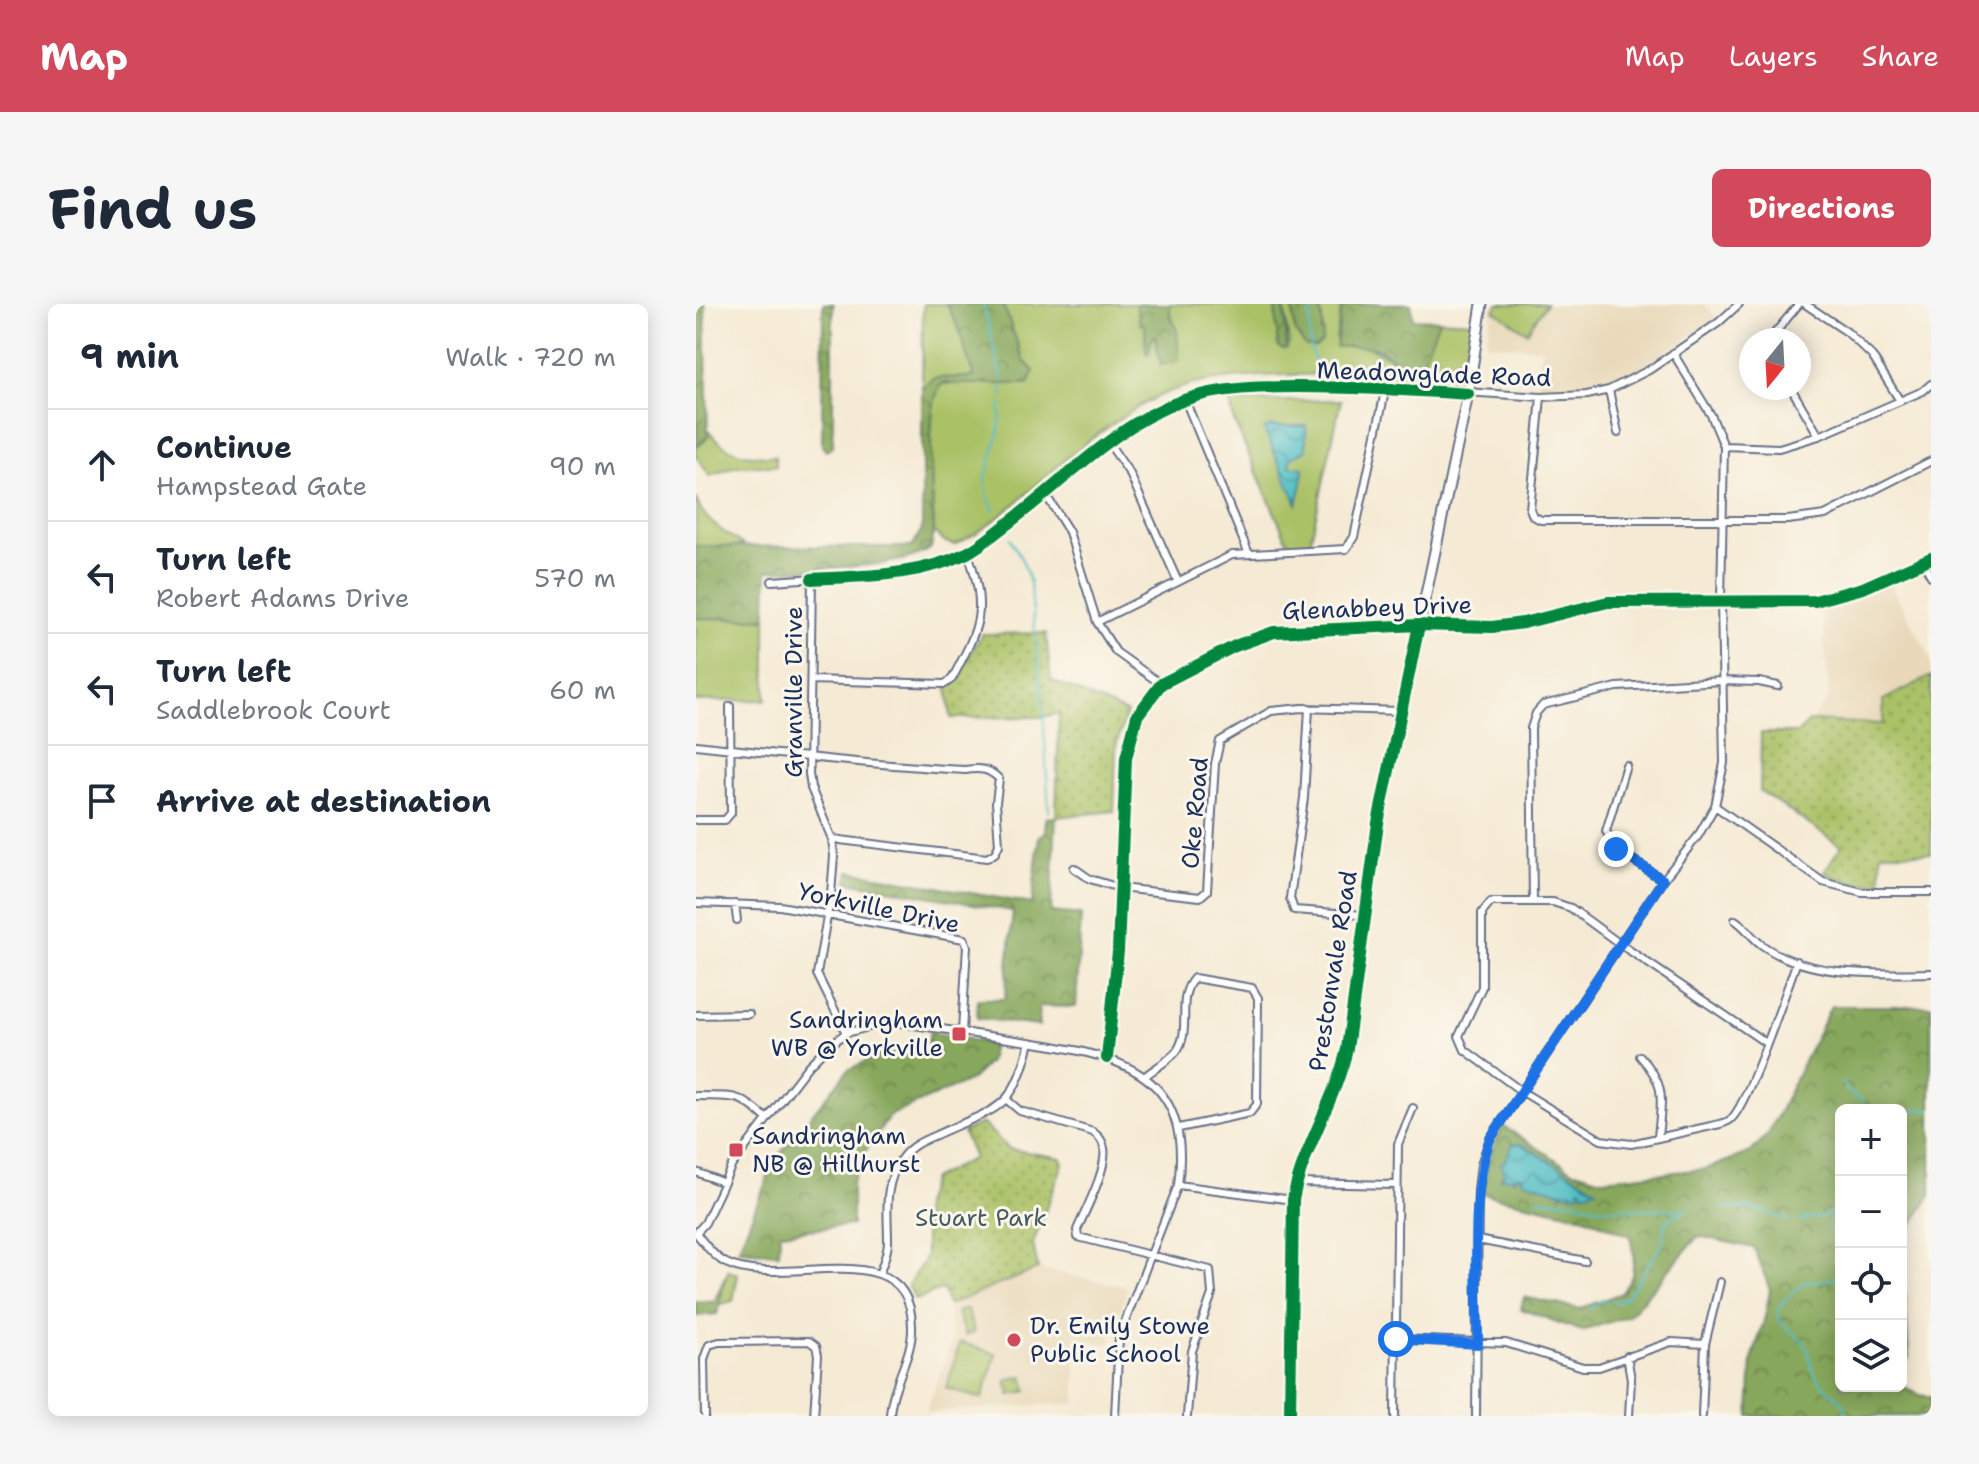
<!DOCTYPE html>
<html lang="en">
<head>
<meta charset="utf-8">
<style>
  :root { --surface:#fff; --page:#f6f6f7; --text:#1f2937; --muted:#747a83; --line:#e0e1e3; --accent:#d1495b }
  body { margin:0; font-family:"Shantell Sans",sans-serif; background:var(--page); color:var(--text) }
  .controls { position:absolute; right:24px; bottom:24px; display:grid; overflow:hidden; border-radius:12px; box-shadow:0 4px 20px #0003 }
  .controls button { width:72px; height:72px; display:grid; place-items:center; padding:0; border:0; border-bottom:2px solid var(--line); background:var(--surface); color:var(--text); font:40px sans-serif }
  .compass { position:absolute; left:1043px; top:24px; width:72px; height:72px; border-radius:50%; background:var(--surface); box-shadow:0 4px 20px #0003; rotate:198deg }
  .stop { position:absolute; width:24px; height:24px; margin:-18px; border:6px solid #1a73e8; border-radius:50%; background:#fff }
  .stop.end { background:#1a73e8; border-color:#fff; box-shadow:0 2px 8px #0008 }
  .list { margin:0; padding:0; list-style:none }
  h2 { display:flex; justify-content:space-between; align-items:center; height:104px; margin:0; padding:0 32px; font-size:34px }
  h2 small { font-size:26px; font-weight:400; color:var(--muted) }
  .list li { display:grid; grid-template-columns:52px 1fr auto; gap:24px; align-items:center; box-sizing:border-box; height:112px; padding:0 32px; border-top:2px solid var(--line) }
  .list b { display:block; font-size:30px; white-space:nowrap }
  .list p { margin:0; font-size:26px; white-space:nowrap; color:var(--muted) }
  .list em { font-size:26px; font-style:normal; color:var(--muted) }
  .icon { flex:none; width:44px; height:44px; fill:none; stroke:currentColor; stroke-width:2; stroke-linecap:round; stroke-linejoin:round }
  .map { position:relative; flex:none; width:1235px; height:1112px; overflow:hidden; border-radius:12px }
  header { display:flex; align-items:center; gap:48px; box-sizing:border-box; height:112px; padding:0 40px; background:var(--accent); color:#fff }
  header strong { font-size:38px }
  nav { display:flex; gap:44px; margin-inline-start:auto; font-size:28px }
  .intro { display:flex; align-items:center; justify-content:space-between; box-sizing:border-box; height:192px; padding:0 48px }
  h1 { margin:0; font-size:56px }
  .button { padding:20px 36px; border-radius:12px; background:var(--accent); color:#fff; font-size:28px; font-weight:700 }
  main { display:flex; gap:48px; padding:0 48px }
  aside { flex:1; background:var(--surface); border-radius:12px; box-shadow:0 4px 20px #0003 }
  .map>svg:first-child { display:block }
  .built { fill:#e9d9ba }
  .grass { fill:#aac166; stroke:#627862; stroke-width:2 }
  .forest { fill:url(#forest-crowns); stroke:#516b5c; stroke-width:2 }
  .park { fill:url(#park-dots); stroke:#627862; stroke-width:2 }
  .water { fill:url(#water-waves); stroke:#357691; stroke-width:2 }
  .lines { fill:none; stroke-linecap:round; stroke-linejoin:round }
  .stream { stroke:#4fbdc4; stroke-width:2 }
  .street-casing { stroke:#677087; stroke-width:10 }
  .secondary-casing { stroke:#677087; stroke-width:13 }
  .street { stroke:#fff; stroke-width:6 }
  .secondary { stroke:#fff; stroke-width:9 }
  .cycleway-casing { stroke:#fbf7ec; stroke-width:17 }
  .cycleway { stroke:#00873e; stroke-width:12 }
  .route { stroke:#1a73e8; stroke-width:10 }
  .poi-dot { fill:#d1495b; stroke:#fbf7ec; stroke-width:3 }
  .labels { text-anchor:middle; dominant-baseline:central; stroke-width:6; stroke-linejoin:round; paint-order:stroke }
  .street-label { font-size:24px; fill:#1b2f5e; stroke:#fbf7ec }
  .poi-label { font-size:24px; fill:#1b2f5e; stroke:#fbf7ec; text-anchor:start }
  .park-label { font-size:24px; fill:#465b60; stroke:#fbf7ec }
</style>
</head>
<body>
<header>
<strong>Map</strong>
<nav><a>Map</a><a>Layers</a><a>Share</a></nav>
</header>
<div class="intro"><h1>Find us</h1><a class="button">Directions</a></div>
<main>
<aside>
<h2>9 min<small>Walk · 720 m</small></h2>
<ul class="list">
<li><svg class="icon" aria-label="ahead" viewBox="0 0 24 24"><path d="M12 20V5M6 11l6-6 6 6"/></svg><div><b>Continue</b><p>Hampstead Gate</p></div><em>90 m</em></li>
<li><svg class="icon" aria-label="left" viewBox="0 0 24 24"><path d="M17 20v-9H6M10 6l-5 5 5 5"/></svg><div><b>Turn left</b><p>Robert Adams Drive</p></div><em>570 m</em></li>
<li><svg class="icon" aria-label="left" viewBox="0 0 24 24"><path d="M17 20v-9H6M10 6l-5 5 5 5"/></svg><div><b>Turn left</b><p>Saddlebrook Court</p></div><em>60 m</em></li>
<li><svg class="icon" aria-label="arrive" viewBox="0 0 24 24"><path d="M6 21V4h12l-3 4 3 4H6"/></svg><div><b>Arrive at destination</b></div></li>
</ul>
</aside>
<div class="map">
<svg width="1235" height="1112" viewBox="0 0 1235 1112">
  <defs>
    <pattern id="forest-crowns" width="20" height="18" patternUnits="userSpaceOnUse" patternTransform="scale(2)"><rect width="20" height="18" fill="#87a75b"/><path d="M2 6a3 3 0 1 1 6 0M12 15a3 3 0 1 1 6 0" fill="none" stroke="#6e884e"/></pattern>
    <pattern id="park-dots" width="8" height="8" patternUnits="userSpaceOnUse" patternTransform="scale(2)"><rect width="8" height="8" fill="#aac166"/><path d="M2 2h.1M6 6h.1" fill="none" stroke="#8a9d57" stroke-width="1.8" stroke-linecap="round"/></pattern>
    <pattern id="water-waves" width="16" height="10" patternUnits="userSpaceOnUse" patternTransform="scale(2)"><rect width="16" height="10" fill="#4fbdc4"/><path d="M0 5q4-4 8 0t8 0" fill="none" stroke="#419aa2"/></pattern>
  </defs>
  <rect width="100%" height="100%" fill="#fbf7ec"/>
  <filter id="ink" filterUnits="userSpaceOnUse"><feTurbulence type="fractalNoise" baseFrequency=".0125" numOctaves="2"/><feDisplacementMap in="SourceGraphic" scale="16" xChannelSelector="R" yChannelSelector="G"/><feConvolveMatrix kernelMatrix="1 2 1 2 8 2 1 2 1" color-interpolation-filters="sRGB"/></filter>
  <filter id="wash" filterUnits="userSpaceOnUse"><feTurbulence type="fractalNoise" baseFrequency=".006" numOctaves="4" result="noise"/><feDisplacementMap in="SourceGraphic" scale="32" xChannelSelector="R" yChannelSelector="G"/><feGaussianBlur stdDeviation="1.8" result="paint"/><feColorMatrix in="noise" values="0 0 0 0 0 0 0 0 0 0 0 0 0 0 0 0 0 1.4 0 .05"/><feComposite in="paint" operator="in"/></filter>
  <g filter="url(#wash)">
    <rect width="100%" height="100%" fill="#f5ead4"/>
    <!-- built -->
    <path class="built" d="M 797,0 L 1008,0 L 1022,15 L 923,77 L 896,86 L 842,88 L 846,44 L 790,40 Z
      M 1194,279 L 1235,354 L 1235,372 L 1187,396 L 1188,420 L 1114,417 L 1133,394 L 1126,306 L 1142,304 Z
      M 342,965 L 432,983 L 413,1040 L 380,1036 L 380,1099 L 230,1108 L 256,1037 L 252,1001 Z"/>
    <!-- grass -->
    <path class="grass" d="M 227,0 L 251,0 L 262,23 L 278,73 L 238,74 L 226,84 Z
      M 307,0 L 440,0 L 444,19 L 449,21 L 450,49 L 453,49 L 455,35 L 459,32 L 465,61 L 481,26 L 474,11 L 474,0 L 579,0 L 582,42 L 587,45 L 593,39 L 588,0 L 596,0 L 599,27 L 609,42 L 620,43 L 626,38 C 627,27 628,10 621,0 L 646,0 L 640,35 C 666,41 685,45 705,62 L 726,59 L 743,16 L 778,18 L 771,71 L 758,78 C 699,72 642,69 582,71 C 546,73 509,74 475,87 C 443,99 415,121 387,141 C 345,173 307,219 258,241 L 247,237 L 238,227 C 237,198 228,99 245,80 L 332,80 L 338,67 L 328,57 Z
      M 802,0 L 850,0 L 831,28 L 798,6 Z
      M 645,96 L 614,239 L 593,241 L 538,117 L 534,98 Z
      M 12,125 C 30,150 50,152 79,152 L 80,162 L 40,162 L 14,172 L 0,152 L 0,142 C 9,139 12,135 12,125 Z
      M 0,194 C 7,218 29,228 49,242 L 0,242 Z
      M 0,314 L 70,315 L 70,396 L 0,397 Z
      M 32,967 L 42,970 L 37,997 L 21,1001 Z
      M 271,1005 L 278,1028 L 269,1031 L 261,1008 Z
      M 264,1038 L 300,1050 L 286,1095 L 250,1084 Z"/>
    <!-- forest -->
    <path class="forest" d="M 0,0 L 9,0 L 12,132 L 1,142 Z
      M 127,0 L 137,0 L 137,143 L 130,147 L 126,142 Z
      M 251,0 L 307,0 L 328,57 L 338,67 L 332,80 L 246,80 C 228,98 237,198 238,227 L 235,244 C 208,266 109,264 71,267 L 70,315 L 0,314 L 0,242 L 216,243 L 226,225 L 226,84 L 238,74 L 278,73 L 262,23 Z
      M 440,0 L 474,0 L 474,11 L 481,26 L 483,56 L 465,61 L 459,32 L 455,35 L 453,49 L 450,50 L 449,21 L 444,20 Z
      M 579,0 L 588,0 L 591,44 L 587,45 L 582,42 Z
      M 596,0 L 621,0 C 628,10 627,27 626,38 L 620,43 L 609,42 L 599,27 Z
      M 646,0 L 715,0 L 717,15 L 743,16 L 726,59 C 699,69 701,51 679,44 C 668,41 652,43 640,43 Z
      M 360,513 L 355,608 L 385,611 L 380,703 L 343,702 L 343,722 L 281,714 L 282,695 L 309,695 L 317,607 L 151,578 L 153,567 L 336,600 L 343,532 L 349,529 L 350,514 Z
      M 1135,702 L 1235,702 L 1235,891 L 1205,938 L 1205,806 L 1145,806 L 1145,1082 L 1205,1081 L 1224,1091 L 1235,1093 L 1235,1112 L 1053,1112 L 1056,1056 L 1069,1013 L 1074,986 L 1058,944 L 1002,932 L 933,1012 L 886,1027 L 825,1005 L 828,993 L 883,1005 L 926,989 L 936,972 L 938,951 L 934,932 L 889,913 L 787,890 L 793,853 L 807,822 L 876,866 L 906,875 L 1010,865 L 1055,848 L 1073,829 Z
      M 234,728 L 297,740 L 293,758 L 275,776 L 195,811 L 165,853 L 156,880 L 156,921 L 84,929 L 83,949 L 42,946 L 79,856 L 152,766 L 185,750 L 230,749 Z
      M 30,971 L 21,1010 L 0,1012 L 0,997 L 18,998 Z
      M 1205,983 L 1209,990 L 1213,1053 L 1205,1066 Z"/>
    <!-- park -->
    <path class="park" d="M 350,329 L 355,376 L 431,409 L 420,441 L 418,507 L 360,513 L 363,409 L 347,413 L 255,414 L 251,380 L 265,365 L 286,330 Z
      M 1235,372 L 1235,549 L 1185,549 L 1185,580 C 1164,580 1147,578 1128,568 L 1145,542 L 1064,487 L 1065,429 L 1102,429 L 1114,417 L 1187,420 L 1187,396 Z
      M 286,819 L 313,845 L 365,854 L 367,859 L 337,940 L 342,965 L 252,1001 L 247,985 L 219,996 L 212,981 L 230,953 L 227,901 L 236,875 L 278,854 L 267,828 Z
      M 327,1072 L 331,1087 L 314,1091 L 310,1076 Z"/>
    <!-- water -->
    <path class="water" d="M 575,122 L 610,122 L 610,146 L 594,155 L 594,162 L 607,164 L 607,175 L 601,200 L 568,125 Z
      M 817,840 L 825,840 L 900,885 L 887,889 L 886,884 L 883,884 L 883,890 L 868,889 L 826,876 L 826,872 L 820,872 L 820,875 L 806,873 L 808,866 L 805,859 L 809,857 Z"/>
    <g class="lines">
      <!-- stream -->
      <path class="stream" d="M 287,0 L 307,78
        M 616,0 C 612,24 612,41 621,64
        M 306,93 L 306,83
        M 298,207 L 292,194 L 289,176 L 303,128 L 305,100
        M 314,234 L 327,258 L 334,279 L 347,404 L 353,509
        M 1147,778 L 1153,789 L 1165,795 L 1170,806
        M 1205,811 L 1224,805 L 1235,806
        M 841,895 L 877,897 L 905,904 L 991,906
        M 1145,898 L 1136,907 L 1135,927 L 1145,938
        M 1026,904 L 1055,904 L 1092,916
        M 1103,916 L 1127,913 L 1136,907
        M 1145,974 L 1109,978 L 1084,1001 L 1082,1009 L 1084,1018 L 1106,1036 L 1112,1046 L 1116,1065 L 1124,1078 L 1149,1101 L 1150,1112
        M 894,1004 L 905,997 L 921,998 L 931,993 L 966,940 L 968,922 L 973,914 L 987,908"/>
    </g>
  </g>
  <g filter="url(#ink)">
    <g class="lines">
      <!-- street casing -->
      <g class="street-casing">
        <path id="street" d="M 1109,0 L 1151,28 L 1176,52 L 1204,97
          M 1073,36 L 1103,0
          M 1095,84 L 1123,132
          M 913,86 L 922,129
          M 845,93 L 834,205 L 837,212 L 845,216 L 1092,216 L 1129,211 L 1235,157
          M 489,96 L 553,250
          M 412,138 L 434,170 L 482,278
          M 1028,142 L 1083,144 L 1123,132 L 1227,87 L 1235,80
          M 350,191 L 373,228 L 401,318 L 420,348 L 465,380
          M 1227,258 L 1235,272
          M 116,275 L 113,470 L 115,484 L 136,535 L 138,552 L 135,590 L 121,670 L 150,729
          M 76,277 L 209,268 L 272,249 L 350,191 L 412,138 L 439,120 L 489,96 L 521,88 L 562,83 L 690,83 L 845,93 L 891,91 L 913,86 L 953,66 L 1022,19 L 1043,0
          M 401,318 L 536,251 L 650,245 L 658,233 L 690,83
          M 115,376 L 249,380 L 256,375 C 284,322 292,308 272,249
          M 613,404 L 608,494 L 594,594 L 598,606 L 668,611
          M 0,441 C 89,451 179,461 269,466 C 283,464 293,464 303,475 L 300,498 L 303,541 L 299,549 L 291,554 L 136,535
          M 930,461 L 910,527 L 920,545 L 967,576
          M 1019,502 L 1127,578 L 1166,588 L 1235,588
          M 0,516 L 29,516 L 35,509 L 34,402
          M 378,564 L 394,575 L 424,584 L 504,593 L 511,587 L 519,460 L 524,437 L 575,407 L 606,404 L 704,407
          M 837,597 L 835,424 L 840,409 L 847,401 L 921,383 L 1026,377 L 1063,378 L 1082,382
          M 0,599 L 84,602 L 268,635 L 271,642 L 266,728
          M 39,600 L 41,616
          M 1039,616 C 1050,623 1056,634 1066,641 C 1112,674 1182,670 1235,669
          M 0,711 L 53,710
          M 1070,739 L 924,640 L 875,604 L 857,598 L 795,598 L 786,609 L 786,683 L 763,732 L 769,746 L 825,787 L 905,836 L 935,840 L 1024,820 C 1028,819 1032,818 1035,815 C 1052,801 1091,684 1101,657
          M 944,752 C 972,783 965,795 962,834
          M 411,754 L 422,647 L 430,454 L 441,412 L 465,380 L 539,342 L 578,328 L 723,321 L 796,323 L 827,319 L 912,298 L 1119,297 L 1167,284 L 1235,254
          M 449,772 C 458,765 472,757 480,748 C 497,726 479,695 498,674 L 556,684 L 562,694 L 561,800 L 554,809 L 483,824
          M 0,792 C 39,793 41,788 71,815
          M 311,796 L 324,807 L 397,828 C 403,833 407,836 408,844 C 412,864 389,907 381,926 L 382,933 L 514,966 L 516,990 L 496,1047 L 491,1112
          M 0,868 L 28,879
          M 601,879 L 701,881
          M 482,881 L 597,896
          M 0,929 L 9,919 L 36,861 L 112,762 L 132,742 L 150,729 L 188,719 L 205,719 C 245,725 286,731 326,737 C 419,751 498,765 482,881 L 423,1033 L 419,1112
          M 0,929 C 9,940 18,953 30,959 C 84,987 216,925 216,1023 C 217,1053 195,1081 194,1112
          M 782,936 L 889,957
          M 184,968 C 187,959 192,948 192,938 C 192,908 187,882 205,855 C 214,842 226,837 240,831 C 302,802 316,810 334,738
          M 700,1035 L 810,1039 L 887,1063 L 903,1063 L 975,1038 L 1009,1040
          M 931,1052 L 935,1075 L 933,1112
          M 9,1112 L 8,1055 L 13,1041 L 23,1038 L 113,1037 L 120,1042 L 122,1051 L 118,1112
          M 699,1112 L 702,840 L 717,804
          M 780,1112 L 782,886 L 785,860 L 794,835 L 967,576 L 1002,532 L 1019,502 L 1028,459 L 1025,297 L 1028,142 L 1015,111 L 977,49
          M 1006,1112 L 1009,1040 L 1024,978"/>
      </g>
      <!-- secondary casing -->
      <g class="secondary-casing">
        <path id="secondary" d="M 594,1112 L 597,896 C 606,846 639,797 651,745 L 682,519 L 772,90 L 786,0"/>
      </g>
      <!-- street -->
      <use href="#street" class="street"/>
      <!-- secondary -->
      <use href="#secondary" class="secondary"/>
      <!-- cycleway casing -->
      <g class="cycleway-casing">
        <path id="cycleway" d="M 116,275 C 168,272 224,272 271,249 C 285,242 298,230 310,221 C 368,178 419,120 488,96 C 525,83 565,83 602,83 C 660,83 715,86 772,90
          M 411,754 L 422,647 L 430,454 L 441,412 L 465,380 L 539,342 L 578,328 L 723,321 L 796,323 L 827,319 L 912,298 L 1119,297 L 1167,284 L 1235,254
          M 594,1112 L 597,896 C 606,846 639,797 651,745 L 682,519 L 723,321"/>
      </g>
      <!-- cycleway -->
      <use href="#cycleway" class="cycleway"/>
    </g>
  </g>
  <g class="lines" filter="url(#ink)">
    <!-- route -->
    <path class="route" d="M 700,1035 L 782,1040 C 782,976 773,895 794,835 L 967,576 L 920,545"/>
  </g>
  <!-- markers -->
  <g class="poi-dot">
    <rect x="255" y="722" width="16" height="16" rx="4"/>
    <rect x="32" y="838" width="16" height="16" rx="4"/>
    <circle cx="318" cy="1036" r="8"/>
  </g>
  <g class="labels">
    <!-- street labels -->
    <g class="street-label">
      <text transform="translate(738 70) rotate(2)">Meadowglade Road</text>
      <text transform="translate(681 304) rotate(-2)">Glenabbey Drive</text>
      <text transform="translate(98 388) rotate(-90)">Granville Drive</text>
      <text transform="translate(499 509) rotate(-85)">Oke Road</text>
      <text transform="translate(183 604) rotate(12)">Yorkville Drive</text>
      <text transform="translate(637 667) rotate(-81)">Prestonvale Road</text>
    </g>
    <!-- poi labels -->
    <g class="poi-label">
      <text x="247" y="716" text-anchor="end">Sandringham<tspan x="247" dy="28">WB @ Yorkville</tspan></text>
      <text x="56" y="832">Sandringham<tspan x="56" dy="28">NB @ Hillhurst</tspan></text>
      <text x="334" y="1022">Dr. Emily Stowe<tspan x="334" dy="28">Public School</tspan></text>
    </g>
    <!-- park labels -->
    <g class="park-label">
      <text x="285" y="914">Stuart Park</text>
    </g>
  </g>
</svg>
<div class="controls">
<button>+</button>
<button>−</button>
<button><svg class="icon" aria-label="locate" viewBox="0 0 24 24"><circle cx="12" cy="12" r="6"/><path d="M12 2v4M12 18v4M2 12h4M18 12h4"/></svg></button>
<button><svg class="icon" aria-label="layers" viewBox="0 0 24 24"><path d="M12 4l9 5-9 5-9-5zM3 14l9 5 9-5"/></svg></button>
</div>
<svg class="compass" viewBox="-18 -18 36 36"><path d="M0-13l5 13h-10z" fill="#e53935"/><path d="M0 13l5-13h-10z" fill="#747a83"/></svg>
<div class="stop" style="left:700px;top:1035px"></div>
<div class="stop end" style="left:920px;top:545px"></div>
</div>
</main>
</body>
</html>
